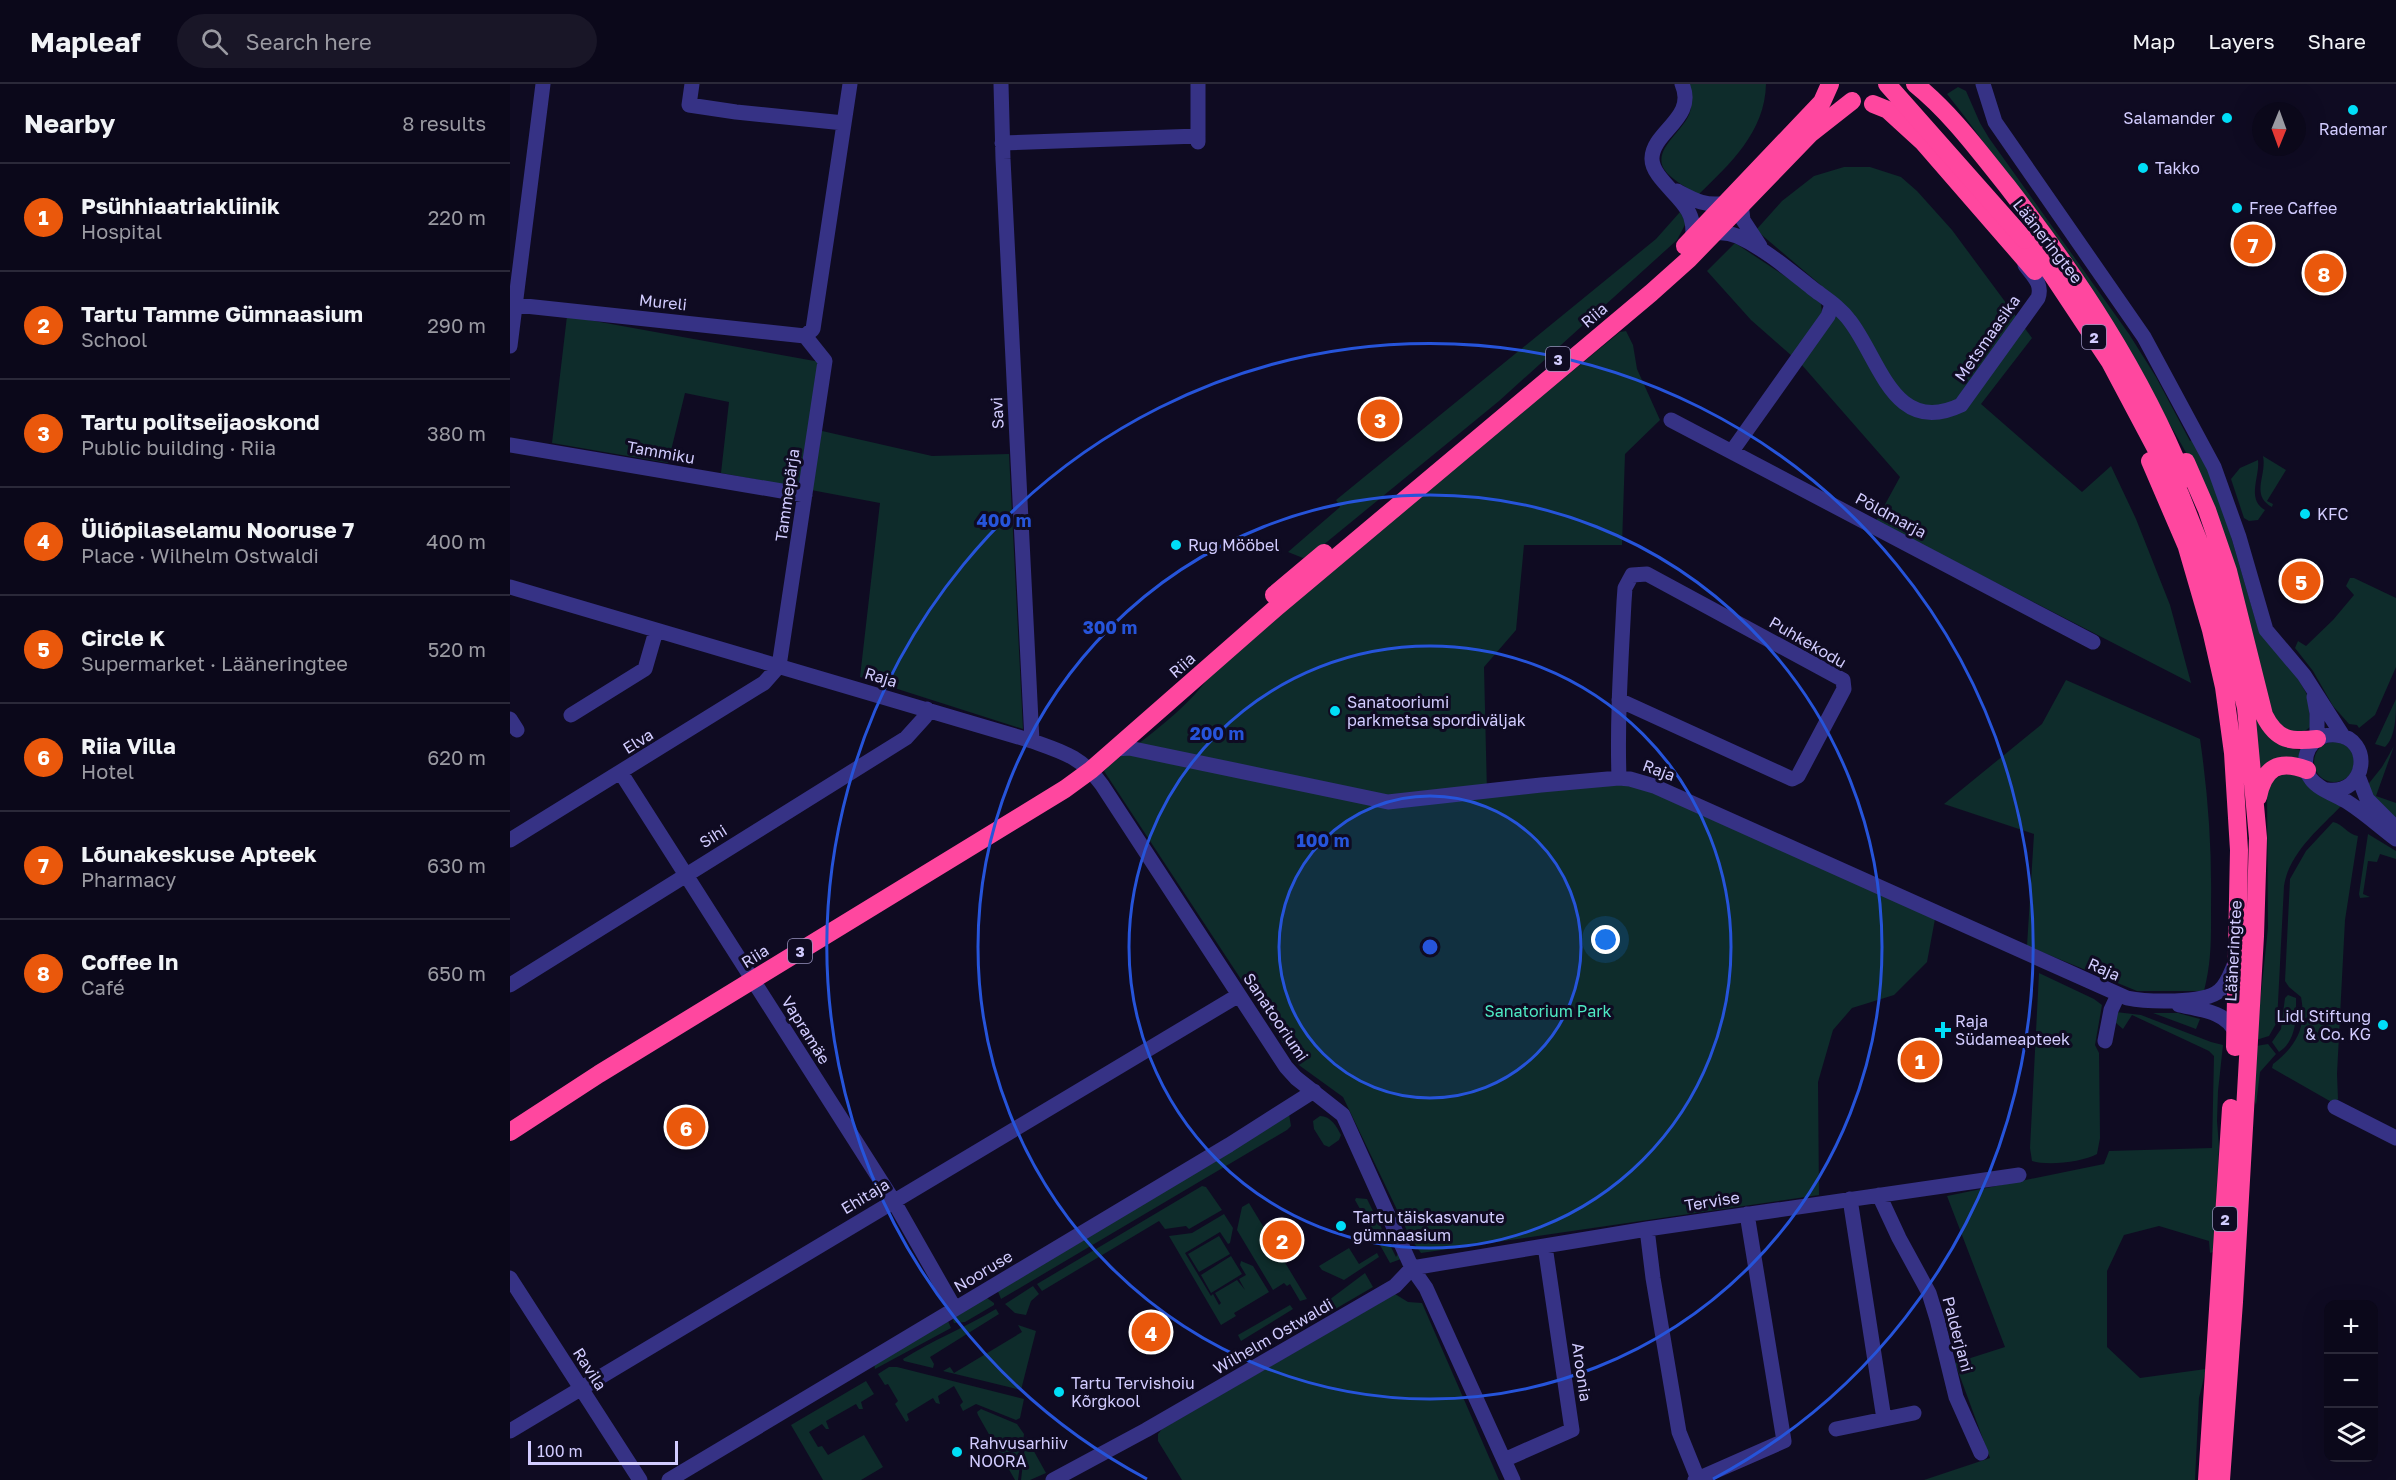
<!DOCTYPE html>
<html lang="en">
<head>
<meta charset="utf-8">
<style>
  :root { --surface:#0b081a; --page:#191627; --text:#f1f3f6; --muted:#9a9aa2; --line:#2b2939; --accent:#ea580c }
  body { margin:0; font-family:"Golos Text",sans-serif; background:var(--page); color:var(--text) }
  .controls { position:absolute; right:18px; bottom:18px; display:grid; overflow:hidden; border-radius:12px; box-shadow:0 6px 24px #0002 }
  .controls button { width:54px; height:54px; display:grid; place-items:center; padding:0; border:0; border-bottom:2px solid var(--line); background:var(--surface); color:var(--text); font:30px sans-serif }
  .compass { position:absolute; left:1742px; top:18px; width:54px; height:54px; border-radius:50%; background:var(--surface); box-shadow:0 6px 24px #0002; rotate:181deg }
  .scale { position:absolute; left:18px; bottom:15px; width:150px; box-sizing:border-box; padding-left:6px; border:3px solid #d2ccff; border-top:0; font-size:16px; line-height:21px; white-space:nowrap; color:#d2ccff; -webkit-text-stroke:4px #0f0b22; paint-order:stroke }
  .you { position:absolute; left:1096px; top:856px; width:21px; height:21px; margin:-15px; border:4px solid #fff; border-radius:50%; background:#1a73e8; box-shadow:0 0 0 9px #1a73e833 }
  .badge { display:grid; place-items:center; width:39px; height:39px; border-radius:50%; background:var(--accent); color:#fff; font-size:20px; font-weight:700 }
  .pin { position:absolute; translate:-50% -50%; border:3px solid #fff; box-shadow:0 2px 6px #0006 }
  .list { margin:0; padding:0; list-style:none }
  h2 { display:flex; justify-content:space-between; align-items:center; height:78px; margin:0; padding:0 24px; font-size:26px }
  h2 small { font-size:20px; font-weight:400; color:var(--muted) }
  .list li { display:grid; grid-template-columns:39px 1fr auto; gap:18px; align-items:center; box-sizing:border-box; height:108px; padding:0 24px; border-top:2px solid var(--line) }
  .list b { display:block; font-size:22px; white-space:nowrap }
  .list p { margin:0; font-size:20px; white-space:nowrap; color:var(--muted) }
  .list em { font-size:20px; font-style:normal; color:var(--muted) }
  .icon { flex:none; width:33px; height:33px; fill:none; stroke:currentColor; stroke-width:2; stroke-linecap:round; stroke-linejoin:round }
  .map { position:relative; flex:none; width:1886px; height:1396px; overflow:hidden }
  header { display:flex; align-items:center; gap:36px; box-sizing:border-box; height:84px; padding:0 30px; background:var(--surface); border-bottom:2px solid var(--line) }
  header strong { font-size:28px }
  nav { display:flex; gap:33px; margin-inline-start:auto; font-size:21px }
  .search { width:420px; height:54px; background:var(--page); display:flex; align-items:center; gap:15px; box-sizing:border-box; padding:0 21px; border-radius:33px; color:var(--muted); font-size:22px }
  main { display:flex }
  aside { flex:1; background:var(--surface) }
  .map>svg:first-child { display:block }
  .green { fill:#0e2c2b }
  .lines { fill:none; stroke-linecap:round; stroke-linejoin:round }
  .minor { stroke:#363285; stroke-width:15 }
  .highway { stroke:#ff479f; stroke-width:18 }
  .highway-bridge { stroke:#ff479f; stroke-width:18 }
  .ring { fill:none; stroke:#2654da; stroke-width:3 }
  .poi-dot { fill:#00def7; stroke:#0f0b22; stroke-width:2 }
  .labels { text-anchor:middle; dominant-baseline:central; stroke-width:6; stroke-linejoin:round; paint-order:stroke }
  .shield { fill:#0f0b22; stroke:#9892bd; stroke-width:1.5 }
  .shield-label { font-size:15px; font-weight:bold; fill:#d2ccff }
  .poi-label { font-size:16px; fill:#d2ccff; stroke:#0f0b22; text-anchor:start }
  .street-label { font-size:16px; fill:#d2ccff; stroke:#0f0b22 }
  .park-label { font-size:16px; fill:#4ee9c3; stroke:#0f0b22 }
  .centre { fill:#2654da; stroke:#0f0b22; stroke-width:3 }
  .ring-label { font-size:18px; text-anchor:middle; font-weight:bold; fill:#2654da; stroke:#0f0b22; stroke-width:6; stroke-linejoin:round; paint-order:stroke }
</style>
</head>
<body>
<header>
<strong>Mapleaf</strong>
<div class="search"><svg class="icon" aria-label="search" viewBox="0 0 24 24"><circle cx="10" cy="10" r="6"/><path d="M15 15l6 6"/></svg>Search here</div>
<nav><a>Map</a><a>Layers</a><a>Share</a></nav>
</header>
<main>
<aside>
<h2>Nearby<small>8 results</small></h2>
<ul class="list">
<li><span class="badge">1</span><div><b>Psühhiaatriakliinik</b><p>Hospital</p></div><em>220 m</em></li>
<li><span class="badge">2</span><div><b>Tartu Tamme Gümnaasium</b><p>School</p></div><em>290 m</em></li>
<li><span class="badge">3</span><div><b>Tartu politseijaoskond</b><p>Public building · Riia</p></div><em>380 m</em></li>
<li><span class="badge">4</span><div><b>Üliõpilaselamu Nooruse 7</b><p>Place · Wilhelm Ostwaldi</p></div><em>400 m</em></li>
<li><span class="badge">5</span><div><b>Circle K</b><p>Supermarket · Lääneringtee</p></div><em>520 m</em></li>
<li><span class="badge">6</span><div><b>Riia Villa</b><p>Hotel</p></div><em>620 m</em></li>
<li><span class="badge">7</span><div><b>Lõunakeskuse Apteek</b><p>Pharmacy</p></div><em>630 m</em></li>
<li><span class="badge">8</span><div><b>Coffee In</b><p>Café</p></div><em>650 m</em></li>
</ul>
</aside>
<div class="map">
<svg width="1886" height="1396" viewBox="0 0 1886 1396">
  <rect width="100%" height="100%" fill="#0f0b22"/>
  <!-- green -->
  <path class="green" d="M 1178,0 L 1256,0 C 1255,48 1220,80 1188,111 C 1178,104 1160,95 1154,85 C 1142,65 1175,46 1180,28 C 1183,18 1180,9 1178,0 Z
    M 1448,3 L 1456,7 L 1470,39 L 1479,54 L 1619,250 L 1646,293 L 1680,357 L 1684,355 L 1703,398 L 1720,449 L 1747,541 L 1787,593 L 1799,614 L 1800,643 C 1789,654 1777,646 1766,640 L 1684,383 C 1644,309 1597,240 1550,171 C 1513,116 1478,61 1437,10 Z
    M 1334,83 L 1360,83 L 1391,93 L 1407,107 L 1442,146 L 1522,254 L 1471,320 L 1572,408 L 1601,382 L 1626,435 L 1660,521 L 1681,599 L 1366,437 L 1390,393 L 1291,280 L 1333,220 L 1246,146 L 1272,117 L 1304,92 Z
    M 1170,128 L 1176,139 L 1167,156 L 989,317 L 801,471 L 793,474 L 778,468 L 830,423 L 826,416 L 1146,155 Z
    M 1225,159 L 1305,212 L 1311,220 L 1312,229 L 1282,272 L 1241,236 L 1197,187 Z
    M 57,232 L 310,278 L 299,344 L 422,372 L 499,370 L 513,645 L 350,593 L 370,419 L 211,389 L 219,318 L 175,309 L 158,379 L 42,359 Z
    M 1116,247 L 1123,261 L 1127,285 L 1150,336 L 1115,370 L 1112,461 L 1014,461 L 1006,546 L 974,583 L 977,709 L 1116,698 L 1230,745 L 1425,835 L 1417,878 L 1384,911 L 1342,924 L 1323,946 L 1308,998 L 1309,1111 L 911,1169 L 901,1155 L 833,1013 L 786,979 L 594,687 C 604,676 616,669 628,660 C 653,641 681,618 700,592 L 897,423 L 1110,248 Z
    M 1753,372 L 1776,386 L 1757,417 L 1763,420 L 1762,423 C 1740,411 1757,392 1753,372 Z
    M 1748,376 C 1750,393 1736,415 1755,426 L 1748,436 L 1739,437 L 1734,434 L 1721,395 L 1730,384 Z
    M 1840,494 L 1844,494 L 1886,514 L 1886,583 L 1865,631 L 1849,644 L 1847,641 L 1839,640 L 1823,622 L 1803,587 L 1785,564 L 1788,557 L 1796,562 L 1823,536 L 1844,511 L 1836,502 Z
    M 1556,596 L 1690,655 C 1698,710 1702,765 1701,820 C 1701,852 1702,876 1694,907 L 1627,907 L 1517,862 L 1524,750 L 1434,720 L 1532,640 Z
    M 1886,615 C 1886,630 1886,653 1875,663 L 1865,660 Z
    M 1742,630 C 1756,647 1766,665 1791,666 L 1790,677 L 1751,686 Z
    M1804 678a20 20 0 1 1 40 0a20 20 0 1 1-40 0Z
    M 1884,662 L 1866,712 L 1886,719 L 1886,739 L 1856,703 L 1872,683 Z
    M 1775,689 L 1787,690 L 1831,722 C 1809,745 1779,769 1774,802 L 1767,938 L 1759,952 L 1746,956 L 1758,844 L 1757,705 L 1761,697 Z
    M 1823,738 C 1833,740 1837,750 1848,752 L 1835,836 L 1827,990 L 1828,1015 L 1825,1020 L 1762,984 L 1763,980 C 1786,962 1797,944 1791,913 L 1779,903 L 1775,897 L 1780,795 L 1796,767 Z
    M 1858,750 L 1886,767 L 1886,775 L 1870,770 L 1867,778 L 1858,777 L 1853,810 L 1860,813 L 1850,814 L 1849,810 Z
    M 1529,889 L 1584,915 L 1592,921 L 1585,961 L 1589,969 L 1590,1054 L 1587,1070 C 1573,1078 1538,1082 1522,1077 L 1520,1064 Z
    M 1778,911 L 1786,914 C 1786,934 1787,956 1769,968 L 1762,958 L 1771,945 L 1775,914 Z
    M 1606,928 L 1631,931 L 1701,958 L 1713,961 L 1708,1007 L 1707,1037 L 1709,1063 L 1703,1168 L 1700,1169 L 1699,1157 L 1649,1142 L 1614,1151 L 1597,1187 L 1597,1263 L 1630,1294 L 1696,1285 L 1689,1314 L 1685,1396 L 1414,1396 L 1480,1374 L 1445,1279 L 1495,1263 L 1437,1112 L 1594,1080 L 1599,1067 L 1702,1064 L 1704,972 L 1699,967 L 1622,931 L 1613,945 L 1606,939 Z
    M 1643,929 L 1668,929 L 1690,935 L 1686,945 Z
    M 1758,960 L 1766,970 L 1750,988 L 1746,1021 L 1743,1013 L 1746,962 Z
    M 779,1030 L 781,1042 L 777,1046 L 491,1215 L 487,1205 Z
    M 810,1032 C 821,1032 827,1043 831,1051 L 829,1056 L 819,1063 L 814,1061 L 804,1045 L 803,1037 Z
    M 692,1102 L 696,1103 L 712,1126 L 679,1145 L 676,1142 L 655,1145 L 649,1137 L 532,1207 L 527,1200 Z
    M 846,1114 L 857,1115 L 886,1173 L 889,1168 L 891,1175 L 880,1179 L 845,1116 Z
    M 739,1119 L 797,1215 L 790,1217 L 780,1200 L 777,1202 L 774,1199 L 763,1206 L 727,1146 L 732,1123 Z
    M 714,1130 L 723,1144 L 720,1159 L 718,1160 L 710,1148 L 675,1169 L 701,1212 L 703,1210 L 709,1221 L 711,1219 L 705,1209 L 727,1196 L 735,1206 L 729,1195 L 736,1191 L 730,1181 L 731,1177 L 743,1182 L 759,1208 L 724,1229 L 726,1232 L 711,1241 L 659,1152 L 682,1149 Z
    M 709,1152 L 720,1170 L 689,1188 L 678,1170 Z
    M 839,1164 L 849,1180 L 867,1169 L 869,1173 L 834,1196 L 812,1186 L 809,1182 Z
    M 721,1172 L 732,1190 L 701,1209 L 691,1191 Z
    M 855,1189 L 863,1203 L 803,1238 L 799,1231 Z
    M 523,1202 L 529,1210 L 521,1217 L 516,1231 L 505,1229 L 495,1220 Z
    M 885,1210 L 898,1218 L 912,1219 L 989,1396 L 672,1396 L 648,1357 L 648,1350 L 652,1345 Z
    M 477,1214 L 484,1219 L 484,1221 L 455,1238 L 444,1239 L 442,1233 Z
    M 780,1221 L 783,1225 L 731,1257 L 728,1251 Z
    M 486,1225 L 489,1230 L 420,1273 L 424,1280 L 423,1284 L 394,1277 L 393,1275 C 423,1256 456,1243 486,1225 Z
    M 438,1237 L 441,1244 L 365,1285 L 364,1279 Z
    M 508,1241 L 526,1247 L 511,1306 L 433,1287 L 440,1283 L 444,1289 L 512,1248 Z
    M 379,1283 L 387,1283 L 514,1315 L 510,1334 L 506,1336 L 466,1320 L 453,1327 L 450,1321 L 453,1318 L 444,1302 L 428,1312 L 430,1320 L 426,1319 L 423,1314 L 397,1330 L 399,1336 L 396,1338 L 385,1320 L 388,1317 L 378,1300 L 375,1301 L 368,1290 Z
    M 356,1297 L 364,1310 L 351,1318 L 353,1325 L 349,1325 L 346,1320 L 316,1337 L 319,1345 L 316,1345 L 312,1340 L 299,1348 L 308,1363 L 312,1362 L 318,1371 L 354,1351 L 373,1383 L 351,1396 L 313,1396 L 281,1341 Z
    M 471,1325 L 507,1340 L 514,1350 L 508,1396 L 505,1396 L 468,1331 L 467,1328 Z
    M 516,1353 L 536,1389 L 520,1396 L 511,1396 Z"/>
  <g class="lines">
    <!-- minor -->
    <path class="minor" d="M 182,0 L 179,21 L 226,28 L 334,39
      M 491,0 L 493,75 L 522,657
      M 1172,0 C 1187,34 1143,47 1142,74 C 1141,92 1169,110 1178,127 C 1183,135 1183,144 1183,154
      M 1473,0 L 1485,38 L 1634,253 L 1704,383 L 1729,453 L 1756,546 L 1794,591 L 1833,652
      M 688,58 L 688,0
      M 492,59 L 688,52
      M 1167,107 C 1184,116 1196,123 1216,119
      M 1231,120 L 1233,136 L 1250,162
      M 1205,149 C 1213,148 1220,149 1227,152 C 1255,165 1278,185 1302,204 C 1315,214 1330,223 1340,237 C 1370,276 1384,353 1451,321 L 1528,214 C 1533,200 1523,192 1515,181
      M 6,221 L 295,252
      M 295,252 L 303,245 L 340,0
      M 0,262 L 33,0
      M 1161,336 L 1583,558
      M 0,361 L 295,411
      M 1222,367 L 1318,232 L 1322,220
      M 0,503 L 522,657 C 553,668 572,673 592,701 L 776,983 L 786,994 L 833,1031 L 902,1184 L 916,1204 L 1003,1396
      M 1804,613 L 1807,629 L 1807,655
      M 61,631 L 135,585 L 146,547
      M 0,635 L 7,646
      M 606,665 L 619,664 L 878,718 L 1031,701 L 1109,694 L 1120,695 L 1144,702 L 1617,914 C 1637,918 1694,920 1709,907 C 1717,901 1721,888 1725,879
      M 111,689 L 383,1116 L 445,1225
      M 1848,692 L 1857,715 L 1884,742
      M 1109,694 C 1107,636 1111,577 1114,518 L 1115,504 L 1122,491 L 1137,490 L 1333,596 L 1334,605 L 1288,692 L 1282,695 L 1109,616
      M 1817,706 C 1858,711 1863,654 1826,651 C 1815,650 1805,655 1799,664 C 1794,674 1794,686 1801,695 C 1809,706 1827,711 1839,719 C 1856,730 1870,743 1886,755
      M 0,756 L 254,599 L 269,582 L 315,277 L 295,252
      M 0,901 L 396,654 L 415,633 L 417,625
      M 1669,921 C 1689,925 1720,928 1726,951
      M 1595,957 L 1601,926 L 1608,911
      M 1825,1023 L 1886,1054
      M 1369,1111 L 1389,1154 L 1419,1209 L 1427,1235 L 1446,1313 L 1471,1369
      M 1340,1115 L 1374,1335
      M 1137,1145 L 1143,1194 L 1169,1348 L 1188,1395
      M 0,1194 L 130,1396
      M 1326,1345 L 1404,1329
      M 0,1347 L 729,911
      M 994,1376 L 1062,1346 L 1035,1162
      M 159,1396 L 719,1061 L 804,1007
      M 543,1396 L 636,1346 L 885,1202 L 902,1184 L 1137,1145 L 1509,1091
      M 1185,1396 L 1274,1357 L 1237,1130"/>
    <!-- highway -->
    <path class="highway" d="M 1405,0 C 1441,29 1468,66 1497,102 C 1568,194 1630,287 1674,395
      M 1363,20 L 1378,26 L 1413,58 L 1525,187
      M 1515,156 L 1541,189 L 1600,278 L 1670,410 L 1708,506 L 1736,624 L 1748,754 L 1745,852 L 1724,1218 L 1711,1396
      M 1175,162 L 1312,18 L 1320,0
      M 1640,377 L 1680,470
      M 1676,378 L 1697,426 L 1718,487 L 1754,631 C 1767,657 1781,658 1807,655
      M 1676,460 L 1701,546 L 1714,603 L 1723,669 L 1729,766 L 1725,963
      M 764,511 L 814,469
      M 1748,713 C 1754,684 1768,675 1797,686
      M 0,1048 L 89,990 L 555,705 L 581,686 L 767,523 L 1141,209 L 1179,175 L 1300,50 L 1342,17
      M 1697,1396 L 1721,1024"/>
    <!-- highway-bridge -->
    <path class="highway-bridge" d="M 1377,0 L 1515,156"/>
  </g>
  <!-- distance rings -->
  <circle cx="920" cy="863" r="151" fill="#2654da" fill-opacity=".12"/>
  <g class="ring">
    <circle cx="920" cy="863" r="151"/>
    <circle cx="920" cy="863" r="301"/>
    <circle cx="920" cy="863" r="452"/>
    <path d="M637 1395A603 603 0 1 1 1203 1395"/>
  </g>
  <!-- markers -->
  <g class="poi-dot">
    <circle cx="1843" cy="26" r="6"/>
    <circle cx="1717" cy="34" r="6"/>
    <circle cx="1633" cy="84" r="6"/>
    <circle cx="1727" cy="124" r="6"/>
    <circle cx="1795" cy="430" r="6"/>
    <circle cx="666" cy="461" r="6"/>
    <circle cx="825" cy="627" r="6"/>
    <circle cx="1873" cy="941" r="6"/>
    <path d="M1430 937h6v6h6v6h-6v6h-6v-6h-6v-6h6z"/>
    <circle cx="831" cy="1142" r="6"/>
    <circle cx="549" cy="1308" r="6"/>
    <circle cx="447" cy="1368" r="6"/>
  </g>
  <g class="labels">
    <!-- shield labels -->
    <g class="shield">
      <rect x="1572" y="241" width="24" height="24" rx="4.5"/>
      <rect x="1036" y="263" width="24" height="24" rx="4.5"/>
      <rect x="278" y="855" width="24" height="24" rx="4.5"/>
      <rect x="1703" y="1123" width="24" height="24" rx="4.5"/>
    </g>
    <g class="shield-label">
      <text x="1584" y="253">2</text>
      <text x="1048" y="275">3</text>
      <text x="290" y="867">3</text>
      <text x="1715" y="1135">2</text>
    </g>
    <!-- poi labels -->
    <g class="poi-label">
      <text x="1705" y="34" text-anchor="end">Salamander</text>
      <text x="1843" y="45" text-anchor="middle">Rademar</text>
      <text x="1645" y="84">Takko</text>
      <text x="1739" y="124">Free Caffee</text>
      <text x="1807" y="430">KFC</text>
      <text x="678" y="461">Rug Mööbel</text>
      <text x="837" y="618">Sanatooriumi<tspan x="837" dy="18">parkmetsa spordiväljak</tspan></text>
      <text x="1861" y="932" text-anchor="end">Lidl Stiftung<tspan x="1861" dy="18">&amp; Co. KG</tspan></text>
      <text x="1445" y="937">Raja<tspan x="1445" dy="18">Südameapteek</tspan></text>
      <text x="843" y="1133">Tartu täiskasvanute<tspan x="843" dy="18">gümnaasium</tspan></text>
      <text x="561" y="1299">Tartu Tervishoiu<tspan x="561" dy="18">Kõrgkool</tspan></text>
      <text x="459" y="1359">Rahvusarhiiv<tspan x="459" dy="18">NOORA</tspan></text>
    </g>
    <!-- street labels -->
    <g class="street-label">
      <text transform="translate(1538 157) rotate(52)">Lääneringtee</text>
      <text transform="translate(153 218) rotate(6)">Mureli</text>
      <text transform="translate(1084 231) rotate(-40)">Riia</text>
      <text transform="translate(1477 254) rotate(-55)">Metsmaasika</text>
      <text transform="translate(487 329) rotate(-93)">Savi</text>
      <text transform="translate(151 368) rotate(10)">Tammiku</text>
      <text transform="translate(277 411) rotate(-82)">Tammepärja</text>
      <text transform="translate(1381 431) rotate(28)">Põldmarja</text>
      <text transform="translate(1298 558) rotate(30)">Puhkekodu</text>
      <text transform="translate(672 581) rotate(-41)">Riia</text>
      <text transform="translate(371 593) rotate(17)">Raja</text>
      <text transform="translate(128 657) rotate(-32)">Elva</text>
      <text transform="translate(1149 686) rotate(20)">Raja</text>
      <text transform="translate(203 752) rotate(-32)">Sihi</text>
      <text transform="translate(1723 867) rotate(-87)">Lääneringtee</text>
      <text transform="translate(245 872) rotate(-32)">Riia</text>
      <text transform="translate(1594 885) rotate(24)">Raja</text>
      <text transform="translate(766 933) rotate(56)">Sanatooriumi</text>
      <text transform="translate(296 946) rotate(58)">Vapramäe</text>
      <text transform="translate(355 1112) rotate(-31)">Ehitaja</text>
      <text transform="translate(1202 1117) rotate(-9)">Tervise</text>
      <text transform="translate(473 1187) rotate(-31)">Nooruse</text>
      <text transform="translate(1448 1250) rotate(75)">Palderjani</text>
      <text transform="translate(763 1252) rotate(-30)">Wilhelm Ostwaldi</text>
      <text transform="translate(80 1285) rotate(57)">Ravila</text>
      <text transform="translate(1072 1288) rotate(82)">Aroonia</text>
    </g>
    <!-- park labels -->
    <g class="park-label">
      <text x="1038" y="927">Sanatorium Park</text>
    </g>
  </g>
  <circle cx="920" cy="863" r="9" class="centre"/>
  <g class="ring-label">
    <text x="494" y="443">400 m</text>
    <text x="600" y="550">300 m</text>
    <text x="707" y="656">200 m</text>
    <text x="813" y="763">100 m</text>
  </g>
</svg>
<div class="controls">
<button>+</button>
<button>−</button>
<button><svg class="icon" aria-label="layers" viewBox="0 0 24 24"><path d="M12 4l9 5-9 5-9-5zM3 14l9 5 9-5"/></svg></button>
</div>
<svg class="compass" viewBox="-18 -18 36 36"><path d="M0-13l5 13h-10z" fill="#e53935"/><path d="M0 13l5-13h-10z" fill="#9a9aa2"/></svg>
<div class="scale">100 m</div>
<div class="you"></div>
<div class="pin badge" style="left:1410px;top:976px">1</div>
<div class="pin badge" style="left:772px;top:1156px">2</div>
<div class="pin badge" style="left:870px;top:335px">3</div>
<div class="pin badge" style="left:641px;top:1248px">4</div>
<div class="pin badge" style="left:1791px;top:497px">5</div>
<div class="pin badge" style="left:176px;top:1043px">6</div>
<div class="pin badge" style="left:1743px;top:160px">7</div>
<div class="pin badge" style="left:1814px;top:189px">8</div>
</div>
</main>
</body>
</html>
